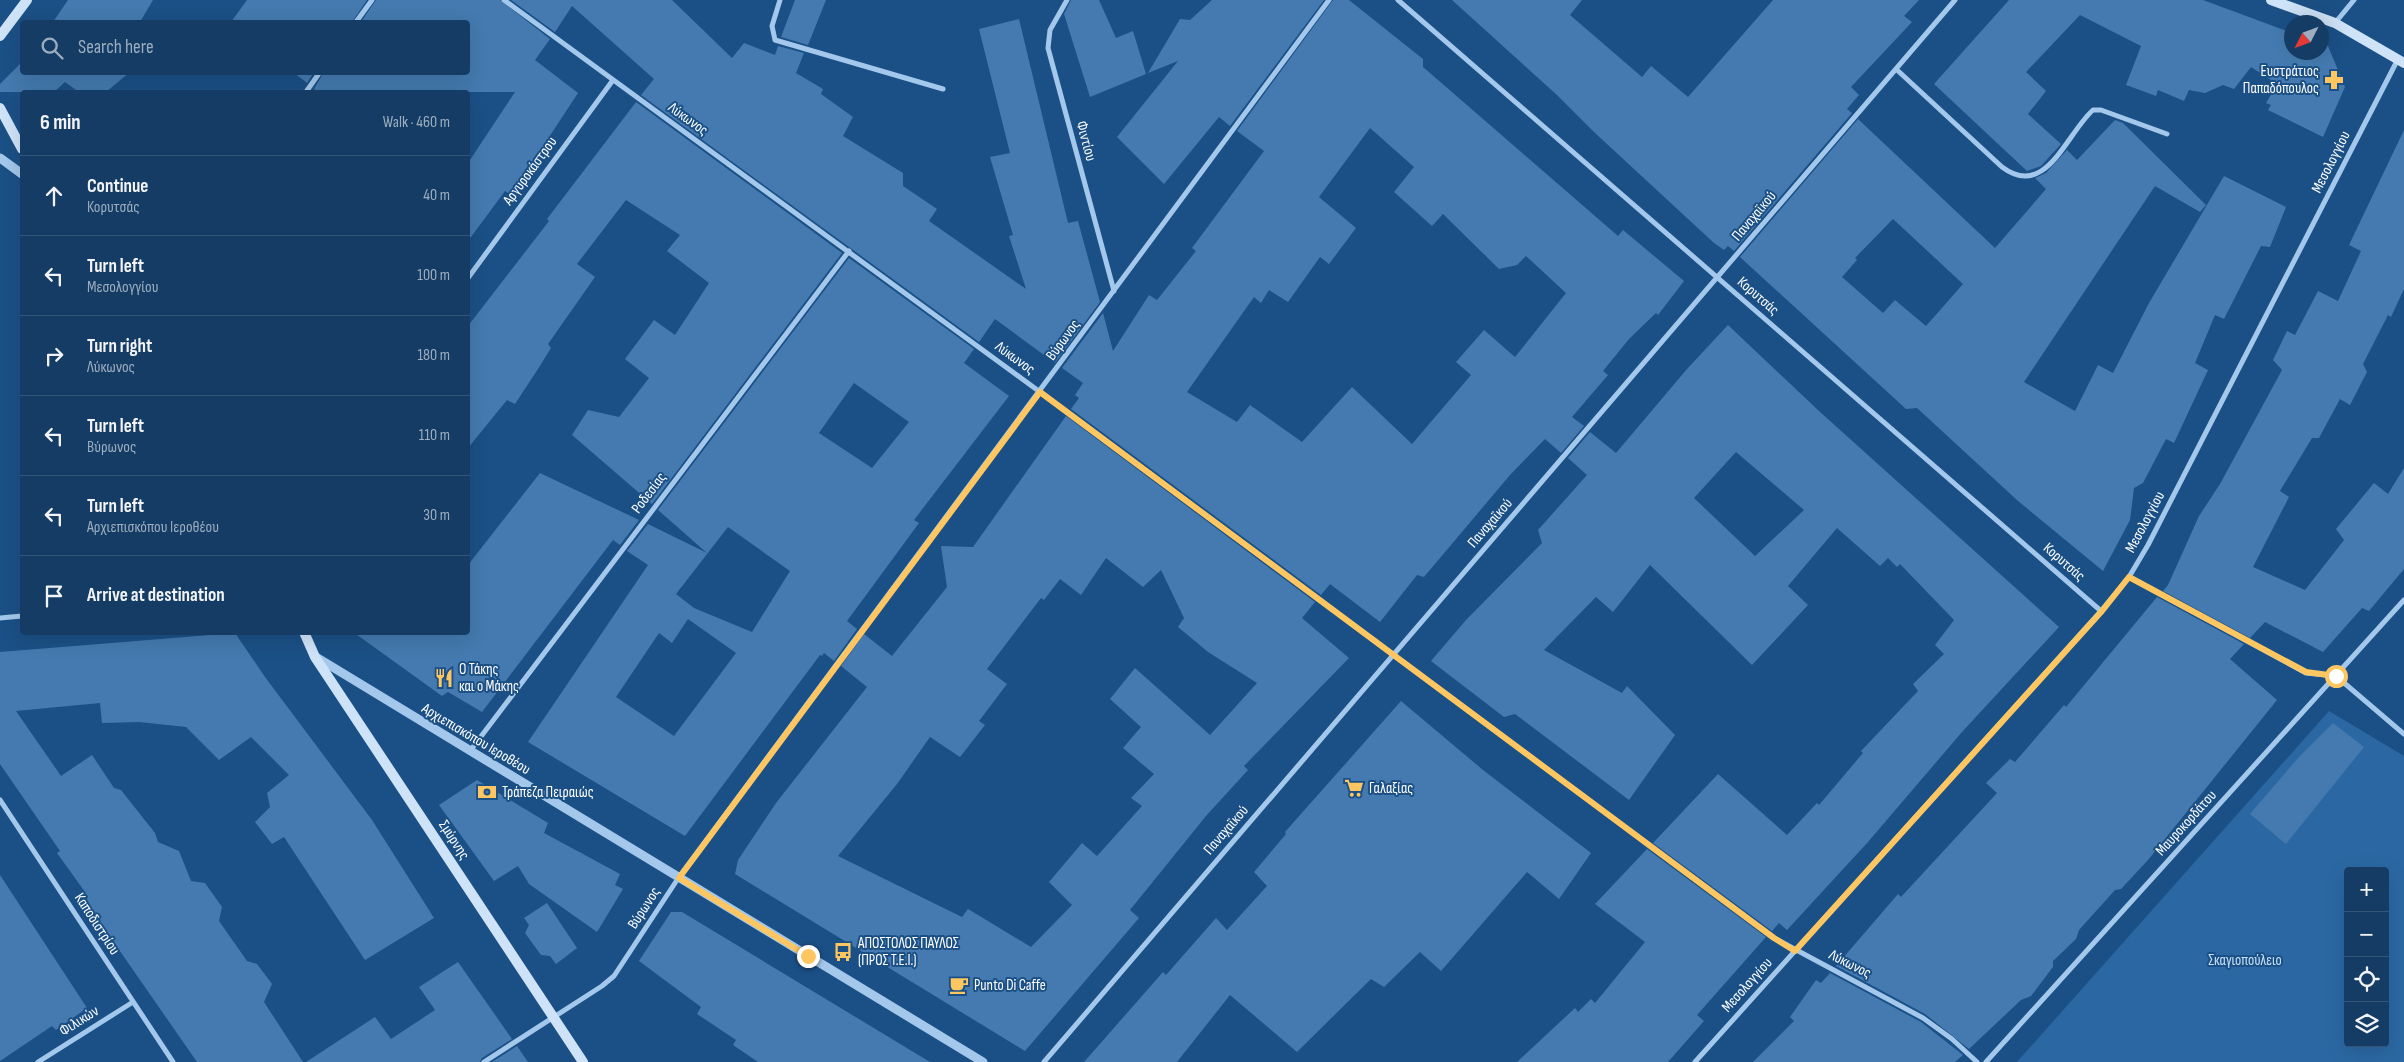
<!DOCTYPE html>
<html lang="en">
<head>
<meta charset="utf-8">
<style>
  :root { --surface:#143c64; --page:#21476d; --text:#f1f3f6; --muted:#9dadbf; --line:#335678 }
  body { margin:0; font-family:"Sofia Sans Condensed",sans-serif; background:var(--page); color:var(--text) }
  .controls { position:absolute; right:15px; bottom:15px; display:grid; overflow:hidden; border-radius:5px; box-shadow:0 5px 20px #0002 }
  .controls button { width:45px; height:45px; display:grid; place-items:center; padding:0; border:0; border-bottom:1px solid var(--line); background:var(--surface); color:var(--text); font:25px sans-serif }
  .compass { position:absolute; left:2284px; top:15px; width:45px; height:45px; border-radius:50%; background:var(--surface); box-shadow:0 5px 20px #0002; rotate:228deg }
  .stop { position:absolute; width:15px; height:15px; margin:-11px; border:4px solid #fdc660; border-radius:50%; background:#fff }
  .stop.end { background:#fdc660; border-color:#fff; box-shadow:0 1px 5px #0008 }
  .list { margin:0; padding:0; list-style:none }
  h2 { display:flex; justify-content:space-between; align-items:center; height:65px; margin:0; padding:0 20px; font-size:21px }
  h2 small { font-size:16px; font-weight:400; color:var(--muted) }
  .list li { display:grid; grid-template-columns:32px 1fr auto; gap:15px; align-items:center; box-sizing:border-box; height:80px; padding:0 20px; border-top:1px solid var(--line) }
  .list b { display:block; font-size:19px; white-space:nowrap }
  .list p { margin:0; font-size:16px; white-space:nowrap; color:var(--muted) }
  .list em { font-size:16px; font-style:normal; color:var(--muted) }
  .icon { flex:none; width:28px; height:28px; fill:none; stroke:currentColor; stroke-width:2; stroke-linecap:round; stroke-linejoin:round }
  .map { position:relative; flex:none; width:2404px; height:1062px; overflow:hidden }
  .search { position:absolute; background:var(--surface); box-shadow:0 5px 20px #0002; left:20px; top:20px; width:450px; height:55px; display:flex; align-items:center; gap:12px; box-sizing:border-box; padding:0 18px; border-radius:5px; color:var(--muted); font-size:19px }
  .panel { position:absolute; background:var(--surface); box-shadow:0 5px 20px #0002; left:20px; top:90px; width:450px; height:545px; border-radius:5px }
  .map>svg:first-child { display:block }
  .green { fill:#2b68a3; fill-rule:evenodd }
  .building { fill:#447aaf; fill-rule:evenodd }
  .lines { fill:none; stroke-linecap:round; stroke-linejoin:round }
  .minor { stroke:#a3c8eb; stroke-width:5 }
  .tertiary { stroke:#a3c8eb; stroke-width:9 }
  .secondary { stroke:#cfe3f8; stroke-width:10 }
  .route { stroke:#fdc660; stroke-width:6 }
  .labels { text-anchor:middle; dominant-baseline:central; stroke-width:4; stroke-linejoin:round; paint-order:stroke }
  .poi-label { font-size:15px; fill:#fff; stroke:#1b5086; text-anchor:start }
  .street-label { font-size:15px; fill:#fff; stroke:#1b5086 }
  .park-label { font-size:15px; fill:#c8e1f8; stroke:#1b5086 }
</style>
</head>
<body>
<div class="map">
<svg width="2404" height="1062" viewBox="0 0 2404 1062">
  <rect width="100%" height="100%" fill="#1b5086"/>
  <!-- green -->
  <path class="green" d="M 2329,711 L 2404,756 L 2404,1062 L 2017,1062 ZM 2348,871 L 2385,871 L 2385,1043 L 2348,1043 Z"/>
  <!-- building -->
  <path class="building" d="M 68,0 L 153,0 L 140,22 L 53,22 Z
    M 247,0 L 367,0 L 352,22 L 231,22 Z
    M 376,0 L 500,0 L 550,39 L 535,60 L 578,93 L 511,195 L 505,191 L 468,241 L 468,163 L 515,92 L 319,92 L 314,89 L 324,72 L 468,72 L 468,22 L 361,22 Z
    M 511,0 L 672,0 L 732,58 L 744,43 L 775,55 L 778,46 L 804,53 L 796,73 L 823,89 L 821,94 L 853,117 L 843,136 L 903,173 L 903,186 L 937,209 L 929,221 L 1026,289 L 1009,236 L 1013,235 L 990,157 L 1010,153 L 979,29 L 1019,19 L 1068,223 L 1078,221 L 1100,302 L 1055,363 L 995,319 L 979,342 L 641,95 L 654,79 L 572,6 L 555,32 Z
    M 795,0 L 826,0 L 808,45 L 781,37 Z
    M 1071,0 L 1099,0 L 1116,38 L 1133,31 L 1146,74 L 1090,97 L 1064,14 Z
    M 1212,0 L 1324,0 L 1230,126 L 1219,117 L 1164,184 L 1117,137 L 1178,61 L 1148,73 L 1180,19 L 1190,20 Z
    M 1333,0 L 1349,0 L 1423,59 L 1423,67 L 1618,236 L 1623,230 L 1684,281 L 1658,315 L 1656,313 L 1629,339 L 1603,371 L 1608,375 L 1572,417 L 1584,426 L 1561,453 L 1545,439 L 1510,475 L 1424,577 L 1417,575 L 1380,622 L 1330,584 L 1321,595 L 1071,409 L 1079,398 L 1075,395 L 1083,383 L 1062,368 L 1103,313 L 1113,351 L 1149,295 L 1157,300 L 1196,251 L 1192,248 L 1264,151 L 1237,131 ZM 1370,128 L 1414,167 L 1394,192 L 1432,226 L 1443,214 L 1499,269 L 1517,265 L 1526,256 L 1566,293 L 1515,357 L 1484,330 L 1456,362 L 1471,375 L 1412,444 L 1352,387 L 1302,442 L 1250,405 L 1237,422 L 1187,392 L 1254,297 L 1261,303 L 1269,290 L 1288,302 L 1320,257 L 1329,264 L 1356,228 L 1319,197 Z
    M 1452,0 L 1582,0 L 1570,15 L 1642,77 L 1651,66 L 1688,97 L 1773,0 L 1919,0 L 1904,16 L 1912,22 L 1851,87 L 1859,95 L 1847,109 L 1852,113 L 1734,251 L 1728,246 L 1724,250 L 1714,243 L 1594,132 L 1557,95 Z
    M 2009,0 L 2203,0 L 2292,33 L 2292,52 L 2322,52 L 2322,43 L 2328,46 L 2345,87 L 2323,137 L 2268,110 L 2271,105 L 2266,103 L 2277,84 L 2251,67 L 2234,89 L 2223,85 L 2205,93 L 2189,90 L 2184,101 L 2158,90 L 2156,96 L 2126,85 L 2141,46 L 2080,15 L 2026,72 L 2046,91 L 2028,114 L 2061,144 L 2041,166 L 2027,171 L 1934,84 Z
    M 22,62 L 22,72 L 130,72 L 106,92 L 79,92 L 65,82 L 54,92 L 0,92 L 0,84 Z
    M 293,72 L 314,72 L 307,83 Z
    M 636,102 L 842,253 L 652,504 L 572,435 L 588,410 L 619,417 L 649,378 L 625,359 L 654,320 L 675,335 L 709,283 L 667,251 L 680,235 L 626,200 L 577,264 L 595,277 L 548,344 L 551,348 L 538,369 L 515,404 L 507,400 L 468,448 L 468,326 L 549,221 L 547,219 Z
    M 1858,119 L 1995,248 L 2046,189 L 2035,178 L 2046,173 L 2067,150 L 2077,160 L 2115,120 L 2123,123 L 2206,205 L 2200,212 L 2155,186 L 2024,382 L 2075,411 L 2098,365 L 2113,373 L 2149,303 L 2224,176 L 2286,207 L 2270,247 L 2261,246 L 2224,319 L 2215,315 L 2195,363 L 2208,370 L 2174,443 L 2166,439 L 2143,483 L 2134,488 L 2130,520 L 2103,571 L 2018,501 L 1917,408 L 1906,409 L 1740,257 ZM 1893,219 L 1963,284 L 1926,326 L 1895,300 L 1883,313 L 1842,277 L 1857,260 L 1855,258 Z
    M 2404,130 L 2404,289 L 2391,317 L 2388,315 L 2363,364 L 2367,372 L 2350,405 L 2340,399 L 2319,438 L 2312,438 L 2280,491 L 2289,497 L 2253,567 L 2305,590 L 2344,540 L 2336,529 L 2374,483 L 2388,494 L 2404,468 L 2404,569 L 2369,611 L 2362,608 L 2323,652 L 2265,622 L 2250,638 L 2163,591 L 2168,585 L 2199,516 L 2220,484 L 2282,370 L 2273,360 L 2287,331 L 2295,335 L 2318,291 L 2338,301 L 2361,251 L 2349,245 Z
    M 849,258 L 974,349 L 964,363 L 1009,396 L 914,520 L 919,523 L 847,621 L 857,629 L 834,661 L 824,653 L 822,656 L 820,655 L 685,836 L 528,742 L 648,565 L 627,551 L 648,524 L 707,553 L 658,510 ZM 854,383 L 909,422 L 872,468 L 819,433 ZM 728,527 L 790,571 L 752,632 L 694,608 L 676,594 ZM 688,619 L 736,653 L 674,736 L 616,697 L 659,633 L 672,643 Z
    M 1728,325 L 1819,411 L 2059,627 L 1962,732 L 1868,842 L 1787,930 L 1779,923 L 1772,931 L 1653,843 L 1718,774 L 1787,835 L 1817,803 L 1819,805 L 1863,753 L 1861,751 L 1918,691 L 1913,684 L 1944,654 L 1935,645 L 1954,620 L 1900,564 L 1897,567 L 1888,558 L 1880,566 L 1837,528 L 1788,586 L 1808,605 L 1752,665 L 1650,565 L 1613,612 L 1596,597 L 1544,650 L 1622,693 L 1627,686 L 1675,735 L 1629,800 L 1515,714 L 1504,717 L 1431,661 L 1466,620 L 1542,543 L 1538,530 L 1587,475 L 1568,458 L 1590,432 L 1616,453 L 1687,369 ZM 1736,452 L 1804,510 L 1755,556 L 1694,498 Z
    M 1066,416 L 1315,602 L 1302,618 L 1349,658 L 1244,766 L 1248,770 L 1206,816 L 1130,910 L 1139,918 L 1025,1051 L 735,874 L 738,860 L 776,803 L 867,687 L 841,666 L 864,634 L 892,656 L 947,587 L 941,546 L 973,547 ZM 1106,558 L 1143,587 L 1161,570 L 1184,618 L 1178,627 L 1208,652 L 1257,683 L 1210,735 L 1135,668 L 1110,699 L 1141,727 L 1123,748 L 1154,774 L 1131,798 L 1142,806 L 1097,856 L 1082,843 L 1049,882 L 1072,905 L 1031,947 L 968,909 L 962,917 L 838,856 L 897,784 L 930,737 L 960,757 L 985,725 L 979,721 L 1007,684 L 987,669 L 1041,598 L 1044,600 L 1060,579 L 1081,595 Z
    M 540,473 L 639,520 L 620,545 L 613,540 L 482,712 L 448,692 L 442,696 L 353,632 L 468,632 L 468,565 Z
    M 2157,597 L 2244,644 L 2230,659 L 2277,700 L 2148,860 L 2121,889 L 2115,890 L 2079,930 L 2076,939 L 2053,961 L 2053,967 L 2031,996 L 2021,1000 L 1969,1049 L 1925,1014 L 1836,966 L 1898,894 L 1901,897 L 1997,793 L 1986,783 L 2010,759 L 2015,762 L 2064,705 L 2066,707 Z
    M 235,633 L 265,677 L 372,820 L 434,918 L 365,960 L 284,837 L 272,844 L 255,822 L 270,807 L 267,793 L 289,775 L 251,737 L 219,760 L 186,727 L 139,722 L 102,723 L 100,703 L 16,711 L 61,776 L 92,755 L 114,788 L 121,790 L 155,833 L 158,842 L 179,851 L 191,881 L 205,883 L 222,907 L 219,921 L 247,961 L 257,964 L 272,984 L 264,1002 L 303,1062 L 197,1062 L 81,895 L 85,892 L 57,853 L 60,851 L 0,764 L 0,652 Z
    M 1401,701 L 1483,770 L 1591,853 L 1559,899 L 1527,872 L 1441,971 L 1420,952 L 1384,987 L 1371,979 L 1297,1052 L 1230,995 L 1177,1062 L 1084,1062 L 1163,972 L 1166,975 L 1216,918 L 1227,930 L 1267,886 L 1254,872 L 1286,834 L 1285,832 Z
    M 2333,723 L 2364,747 L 2286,844 L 2250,814 L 2299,757 Z
    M 477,780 L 548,823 L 544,833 L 620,874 L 615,885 L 623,889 L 597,932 L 529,884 L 518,866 L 494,881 L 439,805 Z
    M 1647,849 L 1766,937 L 1697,1015 L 1704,1021 L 1668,1062 L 1517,1062 L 1575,1008 L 1578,1012 L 1591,999 L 1595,1003 L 1645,942 L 1595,904 Z
    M 0,875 L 87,1008 L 56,1030 L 52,1026 L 0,1061 Z
    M 547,903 L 577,948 L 556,964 L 550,956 L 541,955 L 525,933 L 529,925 L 524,918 Z
    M 671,912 L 682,912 L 930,1062 L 758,1062 L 733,1045 L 736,1040 L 697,1014 L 701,1007 L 639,961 Z
    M 458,962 L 512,1039 L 482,1058 L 480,1062 L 306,1062 L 375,1017 L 391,1039 L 435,1010 L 419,987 Z
    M 1830,973 L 1921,1022 L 1963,1055 L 1955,1062 L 1753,1062 L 1794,1021 L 1790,1017 L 1816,980 L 1821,983 Z
    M 517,1046 L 528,1062 L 492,1062 Z"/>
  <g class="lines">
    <!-- minor -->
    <path class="minor" d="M 504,0 L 1040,392 L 1774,938 L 1923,1018 L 1952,1039 L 1977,1062
      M 780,0 L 772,26 L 775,40 L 943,89
      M 1067,0 L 1050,30 L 1048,48 L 1114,291
      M 1398,0 L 2101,611
      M 356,22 L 372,0
      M 2335,23 L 2354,0
      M 1896,69 L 2002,167 C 2046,200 2066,134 2093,110 L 2101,110 L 2167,134
      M 306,92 L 320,72
      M 468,278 L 613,80
      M 2129,577 L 2306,673 L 2336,676 L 2404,734
      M 0,618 L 22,616
      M 470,751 L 849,251
      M 0,800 L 173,1062
      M 38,1062 L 133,1002
      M 484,1062 L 602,986 L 614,976 L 679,877 L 1329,0
      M 1044,1062 L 1955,0
      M 1695,1062 L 2101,611 L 2129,577 L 2148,545 L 2398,59
      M 1986,1062 L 2404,600"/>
    <!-- tertiary -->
    <path class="tertiary" d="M 0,158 L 22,174
      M 316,657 L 983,1062"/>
    <!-- secondary -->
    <path class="secondary" d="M 2271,0 L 2335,23 L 2404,63
      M 0,36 L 27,0
      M 0,108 L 22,149
      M 304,632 L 315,657 L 583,1062"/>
  </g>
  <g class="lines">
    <!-- route -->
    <path class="route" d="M 808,956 L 679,878 L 1040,392 L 1774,938 L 1795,951 L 2102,611 L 2129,577 L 2306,672 L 2336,676"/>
  </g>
  <!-- icons -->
  <defs>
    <g id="pharmacy-bare" transform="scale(1.5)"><path d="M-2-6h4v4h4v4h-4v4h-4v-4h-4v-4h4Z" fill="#fdc660" stroke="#1b5086" stroke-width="2.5" paint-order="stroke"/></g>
    <g id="restaurant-bare" transform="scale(1.5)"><path d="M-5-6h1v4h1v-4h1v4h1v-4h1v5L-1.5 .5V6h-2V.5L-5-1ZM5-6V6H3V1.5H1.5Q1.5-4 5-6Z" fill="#fdc660" stroke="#1b5086" stroke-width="2.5" paint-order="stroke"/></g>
    <g id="supermarket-bare" transform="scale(1.5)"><path d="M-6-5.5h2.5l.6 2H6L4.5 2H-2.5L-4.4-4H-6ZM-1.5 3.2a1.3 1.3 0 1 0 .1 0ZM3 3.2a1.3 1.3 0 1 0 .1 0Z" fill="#fdc660" stroke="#1b5086" stroke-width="2.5" paint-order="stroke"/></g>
    <g id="bank-bare" transform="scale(1.5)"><path d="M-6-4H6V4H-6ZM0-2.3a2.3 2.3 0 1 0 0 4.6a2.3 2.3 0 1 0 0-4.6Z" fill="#fdc660" stroke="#1b5086" stroke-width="2.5" paint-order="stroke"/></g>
    <g id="bus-bare" transform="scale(1.5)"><path d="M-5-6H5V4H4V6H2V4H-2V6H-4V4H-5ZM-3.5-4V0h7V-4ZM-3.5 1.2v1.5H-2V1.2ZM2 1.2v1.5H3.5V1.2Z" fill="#fdc660" stroke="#1b5086" stroke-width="2.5" paint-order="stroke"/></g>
    <g id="cafe-bare" transform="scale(1.5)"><path d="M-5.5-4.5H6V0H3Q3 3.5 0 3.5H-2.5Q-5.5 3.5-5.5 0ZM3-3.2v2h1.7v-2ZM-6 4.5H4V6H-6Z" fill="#fdc660" stroke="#1b5086" stroke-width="2.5" paint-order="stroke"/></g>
  </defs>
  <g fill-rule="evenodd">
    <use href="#pharmacy-bare" x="2334" y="80"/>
    <use href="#restaurant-bare" x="444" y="678"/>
    <use href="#supermarket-bare" x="1354" y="788"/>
    <use href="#bank-bare" x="487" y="792"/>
    <use href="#bus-bare" x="843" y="952"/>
    <use href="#cafe-bare" x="959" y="985"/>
  </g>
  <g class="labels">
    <!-- poi labels -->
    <g class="poi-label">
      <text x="2319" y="71" text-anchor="end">Ευστράτιος<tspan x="2319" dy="17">Παπαδόπουλος</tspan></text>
      <text x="459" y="669">Ο Τάκης<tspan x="459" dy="17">και ο Μάκης</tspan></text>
      <text x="1369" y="788">Γαλαξίας</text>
      <text x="502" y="792">Τράπεζα Πειραιώς</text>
      <text x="858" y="943">ΑΠΟΣΤΟΛΟΣ ΠΑΥΛΟΣ<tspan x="858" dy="17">(ΠΡΟΣ Τ.Ε.Ι.)</tspan></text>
      <text x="974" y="985">Punto Di Caffe</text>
    </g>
    <!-- street labels -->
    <g class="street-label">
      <text transform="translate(688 119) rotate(36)">Λύκωνος</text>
      <text transform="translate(1086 141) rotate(75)">Φιντίου</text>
      <text transform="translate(2331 162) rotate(-63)">Μεσολογγίου</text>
      <text transform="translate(530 171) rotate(-54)">Αργυροκάστρου</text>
      <text transform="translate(1754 216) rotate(-50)">Παναχαϊκού</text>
      <text transform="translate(1758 296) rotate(41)">Κορυτσάς</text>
      <text transform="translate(1063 340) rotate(-54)">Βύρωνος</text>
      <text transform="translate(1015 358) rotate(36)">Λύκωνος</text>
      <text transform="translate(649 493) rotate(-53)">Ροδεσίας</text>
      <text transform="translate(2145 522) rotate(-62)">Μεσολογγίου</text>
      <text transform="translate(1490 523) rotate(-49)">Παναχαϊκού</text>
      <text transform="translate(2064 562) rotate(41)">Κορυτσάς</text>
      <text transform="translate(476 739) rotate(31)">Αρχιεπισκόπου Ιεροθέου</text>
      <text transform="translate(2186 823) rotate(-48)">Μαυροκορδάτου</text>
      <text transform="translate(1226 830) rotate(-49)">Παναχαϊκού</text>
      <text transform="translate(454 840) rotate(57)">Σμύρνης</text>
      <text transform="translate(644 908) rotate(-57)">Βύρωνος</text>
      <text transform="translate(97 924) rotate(57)">Καποδιστρίου</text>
      <text transform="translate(1850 964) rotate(27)">Λύκωνος</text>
      <text transform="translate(1747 985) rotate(-48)">Μεσολογγίου</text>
      <text transform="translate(79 1021) rotate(-32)">Φιλικών</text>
    </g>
    <!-- park labels -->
    <g class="park-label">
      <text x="2245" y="960">Σκαγιοπούλειο</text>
    </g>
  </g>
</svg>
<div class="controls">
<button>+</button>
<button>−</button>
<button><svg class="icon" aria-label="locate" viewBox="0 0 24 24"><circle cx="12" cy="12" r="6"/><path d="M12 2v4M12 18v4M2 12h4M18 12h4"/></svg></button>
<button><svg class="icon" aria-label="layers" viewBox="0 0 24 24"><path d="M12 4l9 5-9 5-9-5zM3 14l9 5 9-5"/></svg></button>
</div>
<svg class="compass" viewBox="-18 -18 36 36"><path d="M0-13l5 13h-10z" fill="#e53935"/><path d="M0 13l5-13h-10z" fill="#9dadbf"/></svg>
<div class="stop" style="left:2336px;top:676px"></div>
<div class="stop end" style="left:808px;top:956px"></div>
<div class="search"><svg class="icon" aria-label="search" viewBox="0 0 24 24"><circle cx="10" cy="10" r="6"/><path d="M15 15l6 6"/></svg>Search here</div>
<section class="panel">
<h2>6 min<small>Walk · 460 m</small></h2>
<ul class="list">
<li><svg class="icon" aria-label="ahead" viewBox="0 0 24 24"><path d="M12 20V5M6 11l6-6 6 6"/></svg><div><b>Continue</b><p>Κορυτσάς</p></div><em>40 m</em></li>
<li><svg class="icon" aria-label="left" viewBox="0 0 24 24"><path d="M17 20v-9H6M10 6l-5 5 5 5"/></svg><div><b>Turn left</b><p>Μεσολογγίου</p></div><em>100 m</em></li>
<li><svg class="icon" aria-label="right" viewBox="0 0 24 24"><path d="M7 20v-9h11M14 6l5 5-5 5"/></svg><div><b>Turn right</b><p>Λύκωνος</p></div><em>180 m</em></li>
<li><svg class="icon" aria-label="left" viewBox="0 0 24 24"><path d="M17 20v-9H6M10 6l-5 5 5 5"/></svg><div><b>Turn left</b><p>Βύρωνος</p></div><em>110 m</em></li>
<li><svg class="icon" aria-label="left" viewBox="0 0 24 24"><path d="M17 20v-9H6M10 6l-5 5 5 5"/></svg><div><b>Turn left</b><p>Αρχιεπισκόπου Ιεροθέου</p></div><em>30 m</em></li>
<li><svg class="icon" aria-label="arrive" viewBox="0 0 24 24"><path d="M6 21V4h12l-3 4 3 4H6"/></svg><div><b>Arrive at destination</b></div></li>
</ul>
</section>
</div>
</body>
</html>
